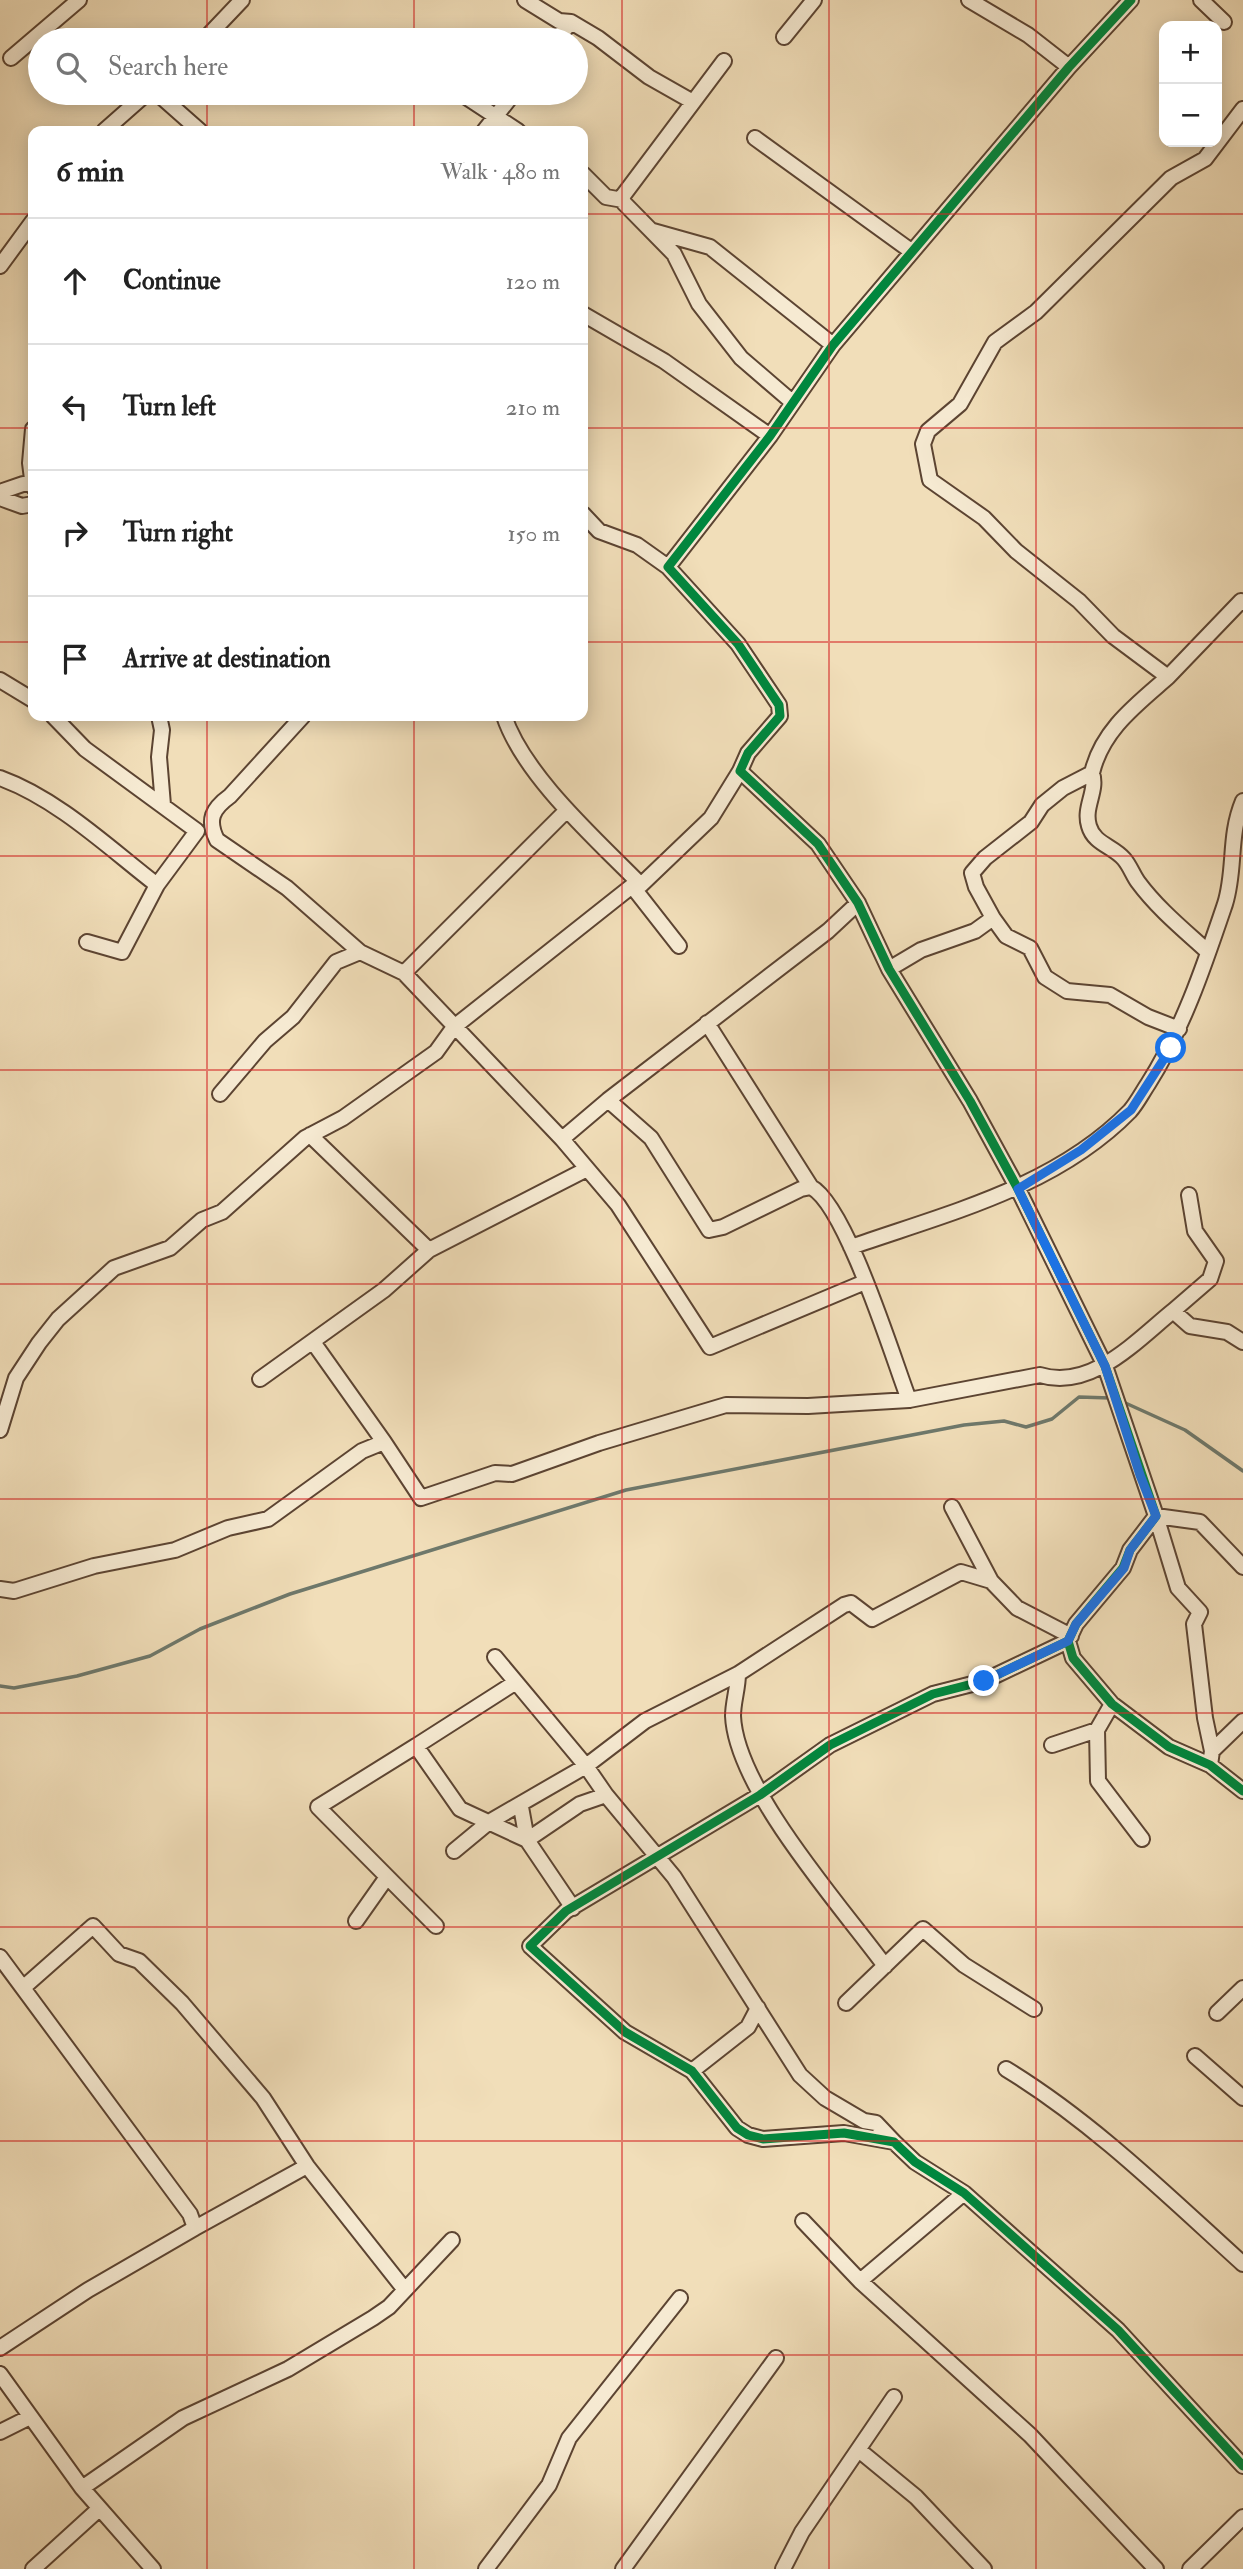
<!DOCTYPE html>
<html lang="en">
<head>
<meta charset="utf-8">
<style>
  :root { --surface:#fff; --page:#f2f2f2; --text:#222; --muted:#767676; --line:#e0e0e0 }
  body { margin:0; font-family:"IM FELL Double Pica",serif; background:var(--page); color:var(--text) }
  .controls { position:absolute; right:21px; top:21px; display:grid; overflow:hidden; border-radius:14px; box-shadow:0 4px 18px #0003 }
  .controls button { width:63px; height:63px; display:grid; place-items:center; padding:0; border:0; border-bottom:2px solid var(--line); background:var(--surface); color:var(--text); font:35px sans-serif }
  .stop { position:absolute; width:21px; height:21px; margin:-16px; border:5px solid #1a73e8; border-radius:50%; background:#fff }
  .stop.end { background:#1a73e8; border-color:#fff; box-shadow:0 2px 7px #0008 }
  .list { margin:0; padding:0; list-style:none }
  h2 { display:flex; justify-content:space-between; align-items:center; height:91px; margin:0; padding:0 28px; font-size:30px }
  h2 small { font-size:23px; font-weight:400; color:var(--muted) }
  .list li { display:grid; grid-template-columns:46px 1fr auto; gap:21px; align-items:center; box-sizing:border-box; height:126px; padding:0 28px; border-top:2px solid var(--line) }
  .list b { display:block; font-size:26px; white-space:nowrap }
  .list em { font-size:23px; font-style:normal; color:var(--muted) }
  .icon { flex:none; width:38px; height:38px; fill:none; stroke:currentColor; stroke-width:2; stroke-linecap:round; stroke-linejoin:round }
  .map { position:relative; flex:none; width:1243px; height:2569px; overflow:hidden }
  .search { position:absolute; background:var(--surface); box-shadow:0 4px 18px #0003; left:28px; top:28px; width:560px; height:77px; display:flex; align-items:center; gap:18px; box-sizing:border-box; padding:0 24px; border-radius:38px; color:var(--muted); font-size:26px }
  .panel { position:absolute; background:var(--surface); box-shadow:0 4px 18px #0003; left:28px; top:126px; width:560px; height:595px; border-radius:14px }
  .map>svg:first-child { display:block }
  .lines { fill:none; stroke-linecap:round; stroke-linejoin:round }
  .stream { stroke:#6e786b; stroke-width:3.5 }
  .street-casing { stroke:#5c4432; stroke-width:18 }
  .street { stroke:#f6ead2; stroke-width:14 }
  .cycleway-casing { stroke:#f6ead2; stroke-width:13 }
  .cycleway { stroke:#00873e; stroke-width:9 }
  .route { stroke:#1a73e8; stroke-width:9 }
  .grid { fill:none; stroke:#d62828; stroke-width:2; stroke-opacity:0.55 }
</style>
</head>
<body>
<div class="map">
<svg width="1243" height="2569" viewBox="0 0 1243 2569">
  <rect width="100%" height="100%" fill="#f1deb9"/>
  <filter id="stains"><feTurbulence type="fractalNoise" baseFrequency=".00286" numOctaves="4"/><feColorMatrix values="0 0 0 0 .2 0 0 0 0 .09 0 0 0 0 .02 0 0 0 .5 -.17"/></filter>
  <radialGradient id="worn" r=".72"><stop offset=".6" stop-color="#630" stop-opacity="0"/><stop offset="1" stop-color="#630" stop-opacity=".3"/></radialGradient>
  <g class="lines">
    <!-- stream -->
    <path class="stream" d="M 1121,1401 L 1185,1430 L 1243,1471
      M 0,1686 L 14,1688 L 77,1676 L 150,1656 L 200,1629 L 290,1594 L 626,1490 L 964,1425 L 1004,1421 L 1026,1427 L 1052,1419 L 1079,1397 L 1110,1398"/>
    <!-- street casing -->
    <g class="street-casing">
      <path id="street" d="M 525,0 L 559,21 L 571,22 L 598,38 L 649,77 L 693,102
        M 969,0 L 1028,35 L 1069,67
        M 1131,0 L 1069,67 L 833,345 L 770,436 L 668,567 L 738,644 L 779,705 L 780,716 L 748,753 L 740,771 L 818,844 L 858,903 L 889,969 L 970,1101 L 1018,1189 L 1105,1366 L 1156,1516 L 1130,1550 L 1123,1568 L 1076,1624 L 1068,1641 L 1073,1658 L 1112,1704 L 1169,1747 L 1210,1765 L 1243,1791
        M 1201,0 L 1224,22
        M 784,37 L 814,0
        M 204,40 L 242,0
        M 556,40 L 571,22
        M 11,58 L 79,0
        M 724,61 L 622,197 L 624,203 L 674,254 L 699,304 L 741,358 L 791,401
        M 157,93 L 200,131
        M 460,93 L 518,131
        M 1243,109 L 1205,159 L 1171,178 L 1036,312 L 995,342 L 960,404 L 928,431 L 923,444 L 930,480 L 984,518 L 1016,551 L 1079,601 L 1113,636 L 1168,677 L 1241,601 L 1243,603
        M 104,131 L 147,93
        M 484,131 L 514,93
        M 755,138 L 911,251
        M 583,174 L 606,197 L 623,200
        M 653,231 L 710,247 L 833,345
        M 0,266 L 33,221
        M 583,314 L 664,361 L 770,436
        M 33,429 L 30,463 L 33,487
        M 0,492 L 23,484 L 33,484
        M 0,498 L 22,506 L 33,504
        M 583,514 L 599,531 L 637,545 L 668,567
        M 1168,677 C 1136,705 1102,730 1092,773 L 1063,788 L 1042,805 L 1031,822 L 985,858 L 972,873 L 976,887 L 993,918 L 1006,936 L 1030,948 L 1045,977 L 1067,991 L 1110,995 L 1148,1017 L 1179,1029
        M 0,680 L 33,700
        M 159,716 L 162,730 L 159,757 L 163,805
        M 303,716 L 230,796 C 212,809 207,820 217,840 L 287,888 L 360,952 L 404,973 L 562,1139 L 608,1100 L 828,931 L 858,903
        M 504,716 C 524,776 597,840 641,885
        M 1092,773 C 1098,791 1083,807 1089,826 C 1094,844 1113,846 1124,859 C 1130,866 1133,875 1138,882 C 1158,909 1184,930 1208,952
        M 0,778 C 58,799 109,848 157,885 L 197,831 L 85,749 L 53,716
        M 632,886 L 679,946
        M 87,942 L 122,952 L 157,885
        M 889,969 L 921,950 L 975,931 L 993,918
        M 404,973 L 567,810
        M 707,1023 L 811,1187
        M 220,1094 L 265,1041 L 293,1017 L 336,962 L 360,952
        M 608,1100 L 651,1138 L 709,1230 L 723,1227 L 801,1189 L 811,1187 C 846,1205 893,1358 909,1400
        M 310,1135 L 429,1250
        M 562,1139 L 618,1205 L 710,1347 L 865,1282
        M 851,1247 C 948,1213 1056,1187 1130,1111 C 1137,1103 1142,1093 1148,1084 C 1183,1029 1204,966 1225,904 C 1236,869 1228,837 1243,801
        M 1173,1311 L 1210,1279 L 1216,1261 L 1195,1231 L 1189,1195
        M 313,1342 L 384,1442
        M 260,1379 L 384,1290 L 429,1250 L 587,1169
        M 0,1430 L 16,1378 L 39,1343 L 58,1319 L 114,1268 L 170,1248 L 202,1220 L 222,1212 L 305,1138 L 343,1118 L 436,1052 L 454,1027 L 632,886 L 641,885 L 711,818 L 740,771
        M 952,1507 L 991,1581
        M 0,1589 L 14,1591 L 94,1566 L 175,1550 L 228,1528 L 268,1519 L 362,1451 L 384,1442 L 421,1498 L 495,1473 L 512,1474 L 599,1443 L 726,1405 L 808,1406 L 909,1400 L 1040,1375 C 1091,1391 1136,1341 1173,1311 L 1190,1326 L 1227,1332 L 1243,1342
        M 1068,1641 L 984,1681 L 933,1694 L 830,1745 L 760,1795 L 566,1911 L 530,1946 L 625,2032 L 692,2071 L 737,2128 L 748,2135 L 763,2139 L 844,2133 L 894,2142 L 915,2162 L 964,2193 L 1118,2330 L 1243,2466
        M 495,1657 L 586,1766 L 606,1795
        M 738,1674 C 738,1688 733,1702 733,1716 C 736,1789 841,1906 885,1966
        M 1097,1730 L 1098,1781 L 1142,1839
        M 1052,1745 L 1097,1730 L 1112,1704
        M 416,1746 L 516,1682
        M 1212,1751 L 1243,1721
        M 1210,1765 L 1212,1751 L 1205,1718 L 1194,1624 L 1200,1612 L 1178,1588 L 1156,1516 L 1200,1522 L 1243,1567
        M 521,1807 L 527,1840 L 573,1908
        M 454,1851 L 489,1822 L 586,1766 L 645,1721 L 738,1674 L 844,1605 L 851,1603 L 872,1619 L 961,1572 L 991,1581 L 1017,1608 L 1071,1636
        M 356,1921 L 387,1877
        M 436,1926 L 318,1807 L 416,1746 L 460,1809 L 527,1840 L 580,1804 L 606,1795 L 674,1877 L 800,2075 L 825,2098 L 864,2121 L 876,2123 L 894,2142
        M 0,1957 L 190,2214 L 195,2228 L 88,2290 L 0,2348
        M 24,1987 L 93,1926 L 119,1954 L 139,1961 L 182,2003 L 263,2098 L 307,2166 L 405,2290
        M 846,2003 L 923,1929 L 964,1965 L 1034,2009
        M 1217,2013 L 1243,1988
        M 1195,2056 L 1243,2098
        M 1006,2069 C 1093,2122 1168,2196 1243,2264
        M 692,2071 L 748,2027 L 758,2008
        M 803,2221 L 860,2281 L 1030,2435 L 1156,2569
        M 195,2228 L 307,2166
        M 860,2281 L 964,2193
        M 0,2374 L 82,2488 L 153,2569
        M 0,2432 L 30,2417
        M 860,2451 L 916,2497 L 984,2569
        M 82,2488 L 183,2418 L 288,2369 L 373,2318 L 389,2307 L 452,2240
        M 33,2569 L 99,2509
        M 486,2569 L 549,2485 L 569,2438 L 680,2298
        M 623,2569 L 776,2358
        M 783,2569 L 802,2532 L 894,2397
        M 1190,2569 L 1243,2517"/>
    </g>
    <!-- street -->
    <use href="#street" class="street"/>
    <!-- cycleway casing -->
    <g class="cycleway-casing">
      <path id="cycleway" d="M 1131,0 L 1069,67 L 833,345 L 770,436 L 668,567 L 738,644 L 779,705 L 780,716 L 748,753 L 740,771 L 818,844 L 858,903 L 889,969 L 970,1101 L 1018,1189 L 1105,1366 L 1156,1516 L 1130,1550 L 1123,1568 L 1076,1624 L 1068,1641 L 1073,1658 L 1112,1704 L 1169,1747 L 1210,1765 L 1243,1791
        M 1068,1641 L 984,1681 L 933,1694 L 830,1745 L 760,1795 L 566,1911 L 530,1946 L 625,2032 L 692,2071 L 737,2128 L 748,2135 L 763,2139 L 844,2133 L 894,2142 L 915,2162 L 964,2193 L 1118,2330 L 1243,2466"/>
    </g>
    <!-- cycleway -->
    <use href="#cycleway" class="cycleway"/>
  </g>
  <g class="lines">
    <!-- route -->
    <path class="route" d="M 984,1681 L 1068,1641 L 1076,1624 L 1124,1568 L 1130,1550 L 1156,1516 L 1140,1475 L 1105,1366 L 1018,1189 L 1081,1150 L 1131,1110 L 1171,1048"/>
  </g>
  <!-- grid -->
  <path class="grid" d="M 207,0 L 207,40M 414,0 L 414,40M 622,0 L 622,2569M 829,0 L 829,2569M 1036,0 L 1036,2569M 207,93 L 207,131M 414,93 L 414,131M 0,214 L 33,214M 583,214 L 1243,214M 0,428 L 33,428M 583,428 L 1243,428M 0,642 L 33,642M 583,642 L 1243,642M 207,716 L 207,2569M 414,716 L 414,2569M 0,856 L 1243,856M 0,1070 L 1243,1070M 0,1284 L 1243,1284M 0,1499 L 1243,1499M 0,1713 L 1243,1713M 0,1927 L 1243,1927M 0,2141 L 1243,2141M 0,2355 L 1243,2355"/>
  <rect width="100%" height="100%" filter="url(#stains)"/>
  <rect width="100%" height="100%" fill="url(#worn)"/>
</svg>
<div class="controls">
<button>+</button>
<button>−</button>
</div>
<div class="stop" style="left:1171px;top:1048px"></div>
<div class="stop end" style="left:984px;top:1681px"></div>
<div class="search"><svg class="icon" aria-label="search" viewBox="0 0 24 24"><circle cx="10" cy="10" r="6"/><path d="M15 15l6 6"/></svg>Search here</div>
<section class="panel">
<h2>6 min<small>Walk · 480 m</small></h2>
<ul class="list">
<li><svg class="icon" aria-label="ahead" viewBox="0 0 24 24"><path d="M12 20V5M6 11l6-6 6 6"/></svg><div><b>Continue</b></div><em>120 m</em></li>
<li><svg class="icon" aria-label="left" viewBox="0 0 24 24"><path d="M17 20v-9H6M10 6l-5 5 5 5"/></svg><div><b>Turn left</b></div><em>210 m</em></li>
<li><svg class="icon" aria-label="right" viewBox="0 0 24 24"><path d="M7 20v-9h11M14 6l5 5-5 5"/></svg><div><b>Turn right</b></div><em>150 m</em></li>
<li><svg class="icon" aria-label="arrive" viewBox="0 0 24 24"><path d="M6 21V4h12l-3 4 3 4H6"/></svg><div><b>Arrive at destination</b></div></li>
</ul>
</section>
</div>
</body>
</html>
